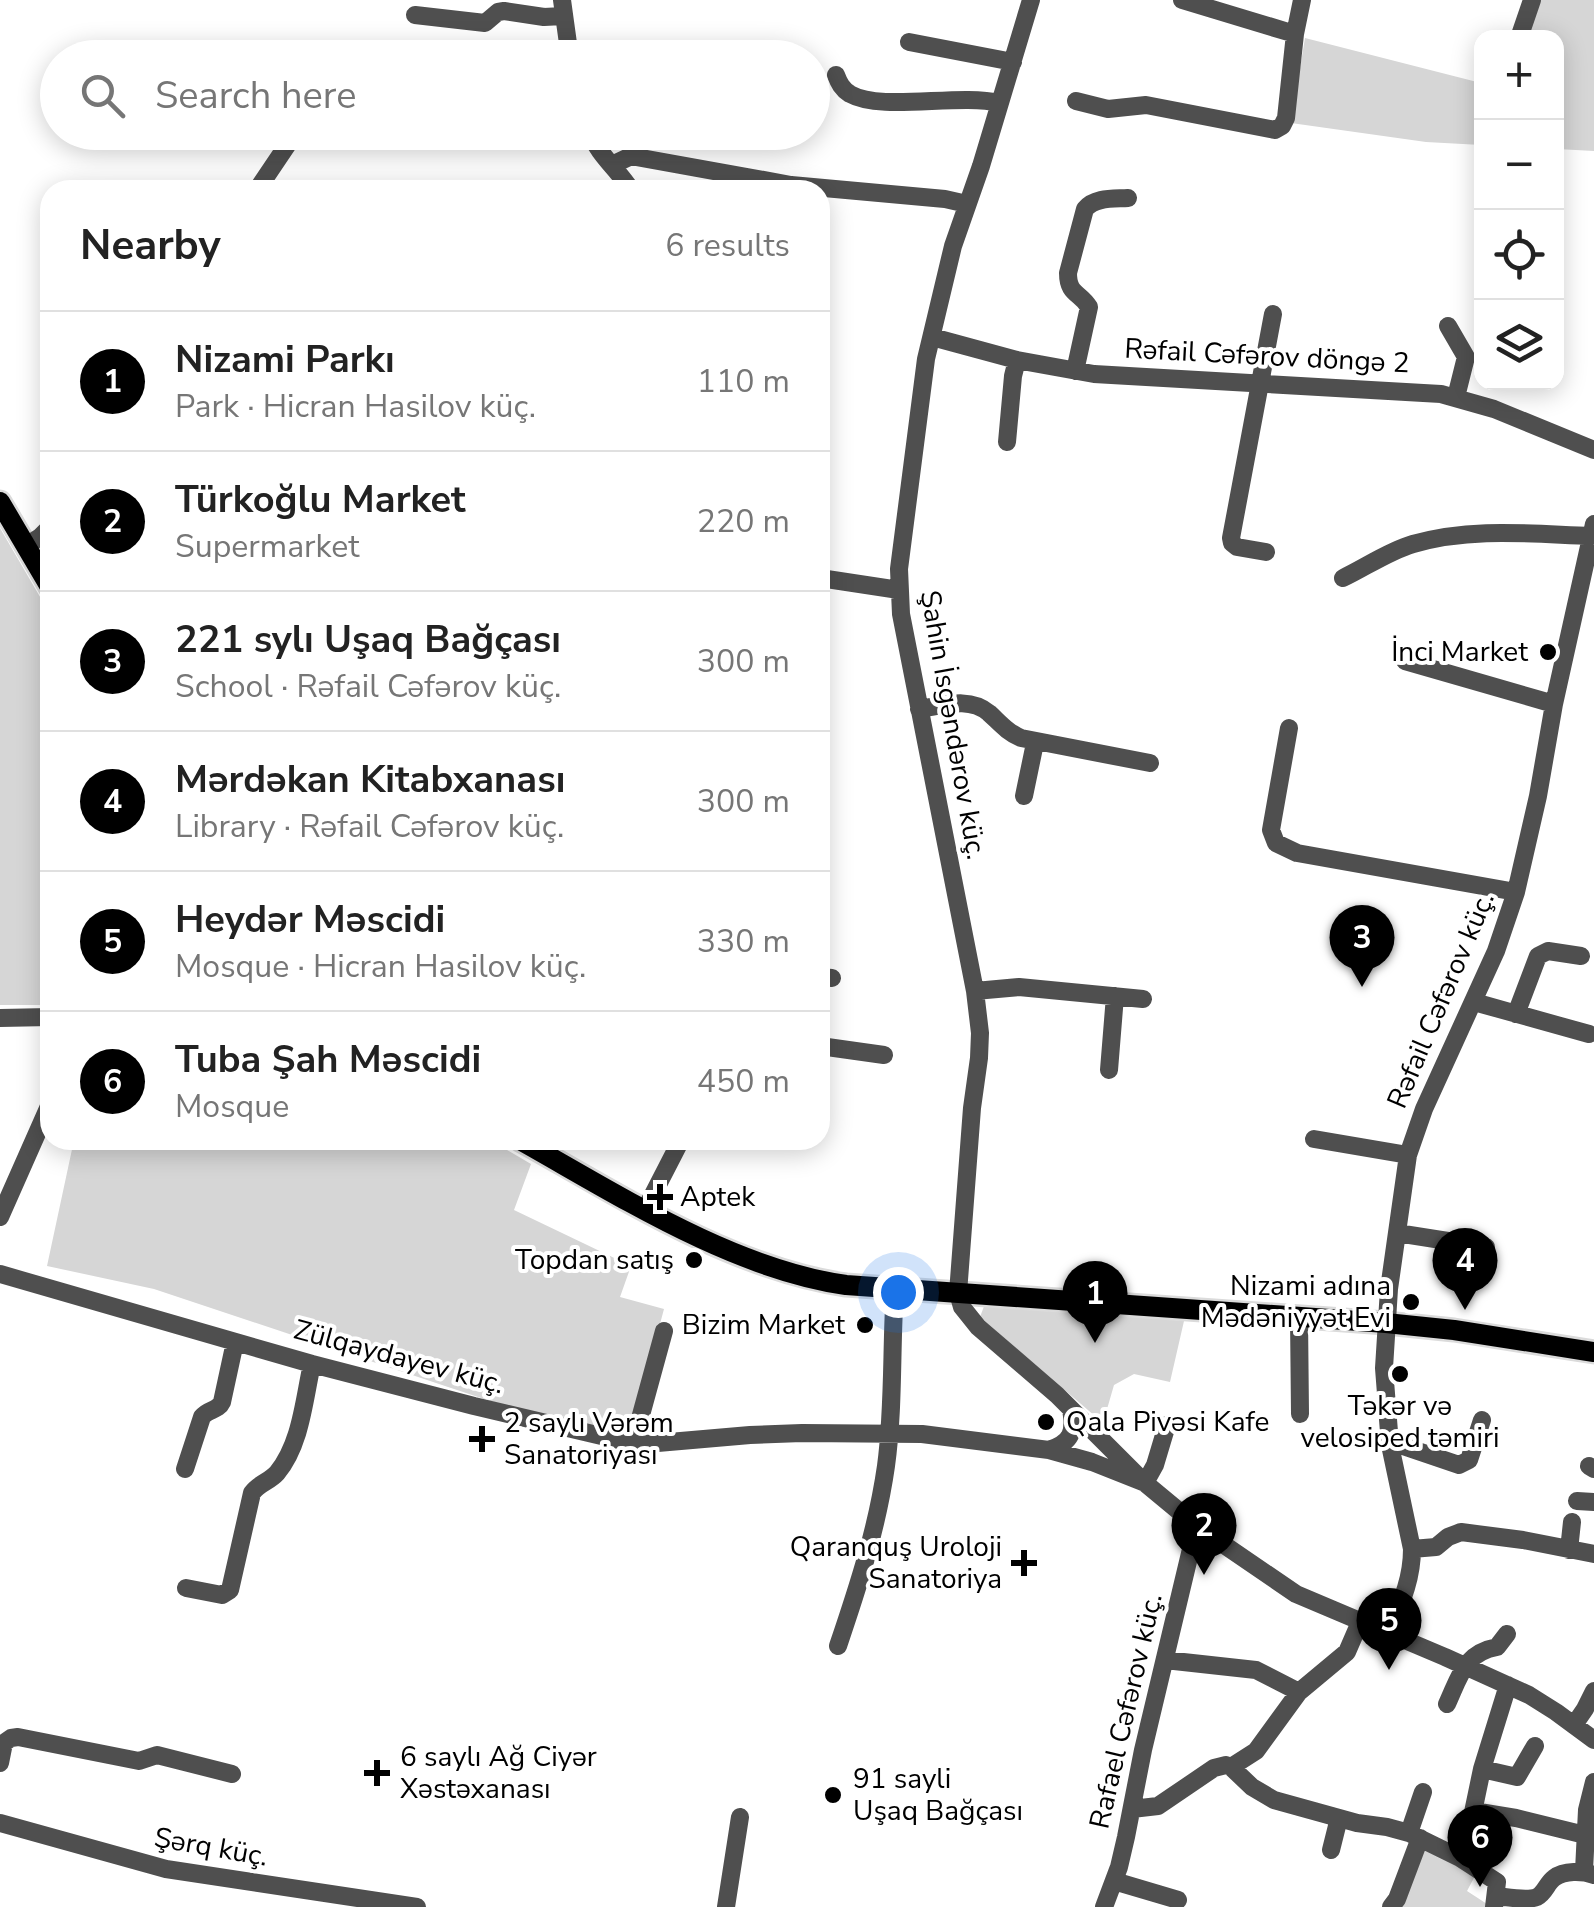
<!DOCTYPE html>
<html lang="en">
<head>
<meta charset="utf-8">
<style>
  :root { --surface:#fff; --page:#f6f6f6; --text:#222; --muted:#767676; --line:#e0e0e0; --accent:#000 }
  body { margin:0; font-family:"Nunito Sans",sans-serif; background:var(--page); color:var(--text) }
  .controls { position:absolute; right:30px; top:30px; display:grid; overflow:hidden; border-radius:20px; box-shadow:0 5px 25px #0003 }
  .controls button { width:90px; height:90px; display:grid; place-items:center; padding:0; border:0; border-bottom:2px solid var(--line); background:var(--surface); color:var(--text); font:50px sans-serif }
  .you { position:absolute; left:898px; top:1292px; width:35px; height:35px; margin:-25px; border:8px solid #fff; border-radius:50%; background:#1a73e8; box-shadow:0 0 0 15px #1a73e833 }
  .badge { display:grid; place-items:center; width:65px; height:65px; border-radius:50%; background:var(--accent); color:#fff; font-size:32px; font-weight:700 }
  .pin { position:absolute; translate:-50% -82px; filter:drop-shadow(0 2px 5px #0008) }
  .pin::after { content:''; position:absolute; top:52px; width:35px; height:30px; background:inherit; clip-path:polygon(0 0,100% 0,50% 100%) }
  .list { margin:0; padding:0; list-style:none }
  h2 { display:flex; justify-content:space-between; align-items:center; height:130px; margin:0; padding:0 40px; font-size:42px }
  h2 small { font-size:32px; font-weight:400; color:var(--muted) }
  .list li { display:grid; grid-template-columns:65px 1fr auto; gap:30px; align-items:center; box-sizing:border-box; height:140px; padding:0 40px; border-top:2px solid var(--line) }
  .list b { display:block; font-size:38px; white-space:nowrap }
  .list p { margin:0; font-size:32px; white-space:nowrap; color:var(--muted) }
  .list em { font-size:32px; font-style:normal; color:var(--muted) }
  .icon { flex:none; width:55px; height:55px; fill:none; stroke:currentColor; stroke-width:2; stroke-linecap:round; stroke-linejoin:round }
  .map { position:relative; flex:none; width:1594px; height:1907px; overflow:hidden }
  .search { position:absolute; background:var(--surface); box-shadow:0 5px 25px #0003; left:40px; top:40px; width:790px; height:110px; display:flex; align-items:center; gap:25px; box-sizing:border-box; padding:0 35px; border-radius:55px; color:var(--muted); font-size:38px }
  .panel { position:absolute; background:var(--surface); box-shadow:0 5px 25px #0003; left:40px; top:180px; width:790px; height:970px; border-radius:30px }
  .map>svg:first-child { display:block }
  .green { fill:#d6d6d6 }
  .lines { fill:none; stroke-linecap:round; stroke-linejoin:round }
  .major-casing { stroke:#dbdbdb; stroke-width:25 }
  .minor { stroke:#4f4f4f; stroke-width:18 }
  .major { stroke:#000; stroke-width:20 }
  .poi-dot { fill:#000; stroke:#fff; stroke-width:4 }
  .labels { text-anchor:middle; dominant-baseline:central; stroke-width:8; stroke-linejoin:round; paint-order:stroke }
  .street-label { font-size:28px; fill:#000; stroke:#fff }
  .poi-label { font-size:28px; fill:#000; stroke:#fff; text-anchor:end }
</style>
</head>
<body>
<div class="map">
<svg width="1594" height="1907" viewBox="0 0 1594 1907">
  <rect width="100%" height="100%" fill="#fff"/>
  <!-- green -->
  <path class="green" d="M 1538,0 L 1594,0 L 1594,151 L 1557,149 L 1556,38 L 1524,38 Z
    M 1305,38 L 1481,83 L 1481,145 L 1426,142 L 1291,123 Z
    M 0,528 L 50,614 L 50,1005 L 0,1005 Z
    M 74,1140 L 490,1140 L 531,1164 L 514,1210 L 631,1266 L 620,1297 L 664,1309 L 631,1432 L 562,1420 L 487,1400 L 154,1289 L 47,1266 Z
    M 986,1301 L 1184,1321 L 1170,1382 L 1134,1374 L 1114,1385 L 1103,1423 L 980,1317 Z
    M 1422,1845 L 1477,1872 L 1467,1891 L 1487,1904 L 1487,1907 L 1402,1907 L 1401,1898 Z"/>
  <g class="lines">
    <!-- major casing -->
    <g class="major-casing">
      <path id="major" d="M 0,502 L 50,587
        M 520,1140 C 618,1195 733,1269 846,1285 L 1386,1323 L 1454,1330 L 1594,1352"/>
    </g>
    <!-- minor -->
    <path class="minor" d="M 562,0 L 570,58
      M 1031,0 L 981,166 L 953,246 L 926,359 L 899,569 L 901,614 L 975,991 L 980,1033 L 979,1058 L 972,1108 L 958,1293 L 962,1307 L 978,1327 L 1057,1395 L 1145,1483 L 1198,1527 L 1296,1594 L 1445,1657 L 1529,1695 L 1556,1712 L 1594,1740
      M 1182,0 L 1295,34
      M 415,15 L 485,23 L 498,12 L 504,11 L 544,17 L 563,16
      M 1519,38 L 1532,0
      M 909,42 L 1013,62
      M 569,53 L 608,58
      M 325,58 L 326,51
      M 836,75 C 839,83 842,89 850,94 C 882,112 958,93 1000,103
      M 1076,101 L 1108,109 L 1146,105 L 1275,130 L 1282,126 L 1286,118 L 1295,34 L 1302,0
      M 589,132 C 599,155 618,170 631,190
      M 612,165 L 629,157 L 636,157 L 791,185 L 945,199 L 967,204
      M 257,190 L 296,132
      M 1448,326 L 1466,357 L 1456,397
      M 932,337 L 1017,360 L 1094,374 L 1441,394 L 1494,409 L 1594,450
      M 1075,371 L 1089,307 C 1080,292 1068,295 1068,273 L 1085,209 C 1095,197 1114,199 1128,198
      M 1007,442 L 1013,376 L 1017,360
      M 26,546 L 40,537 L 50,527
      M 1266,552 L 1237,547 L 1232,543 L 1231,538 L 1273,314
      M 820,578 L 899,590
      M 1343,578 C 1366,567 1389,551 1413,544 C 1471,527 1532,534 1591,536
      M 1405,661 L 1554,704
      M 919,709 C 942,706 969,696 989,713 C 1000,723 1007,732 1021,738 L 1150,763
      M 1289,728 L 1271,830 L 1276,843 L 1297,853 L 1516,892
      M 1024,796 L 1035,743
      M 820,977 L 832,978
      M 975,991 L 1019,987 L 1143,999
      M 1474,1002 L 1589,1034
      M 1516,1014 L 1538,956 L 1548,951 L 1581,956
      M 0,1018 L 50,1017
      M 820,1046 L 884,1055
      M 1109,1070 L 1115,996
      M 1314,1139 L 1408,1155
      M 645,1210 L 681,1140
      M 0,1217 L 50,1104
      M 1397,1233 L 1486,1247
      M 0,1274 L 312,1364 L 474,1406 L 627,1442 L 646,1444 L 750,1435 L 802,1433 L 922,1434 L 1049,1450 L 1092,1462 L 1145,1483 L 1155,1465 L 1167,1425
      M 1299,1317 L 1300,1414
      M 637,1443 L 641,1415 L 664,1331
      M 1390,1445 L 1403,1446 L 1459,1465 L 1469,1460 L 1482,1420
      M 1049,1450 C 1072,1442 1075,1432 1071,1409
      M 1589,1466 L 1594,1469
      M 185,1469 L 202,1417 C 208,1409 218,1411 222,1402 L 235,1342
      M 1577,1501 L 1594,1502
      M 1412,1549 L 1436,1547 L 1448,1537 L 1461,1532 L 1523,1540 L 1594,1554
      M 1569,1550 L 1572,1522
      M 186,1588 L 222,1595 L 230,1590 L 252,1493 C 259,1483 269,1482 277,1473 C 301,1444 304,1400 312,1364
      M 1388,1634 C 1400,1605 1412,1581 1412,1549 L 1390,1445 L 1384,1368 L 1389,1289 L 1408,1155 L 1424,1109 L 1496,951 L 1516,892 L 1538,796 L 1554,704 L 1594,524
      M 838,1646 C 858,1587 877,1529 886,1466 C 894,1408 891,1347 895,1288
      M 1165,1660 L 1256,1670 L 1299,1692
      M 1447,1704 C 1460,1676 1464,1653 1497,1647 L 1507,1634
      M 1574,1725 L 1585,1709 L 1594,1691
      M 0,1763 L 4,1743 L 11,1738 L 18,1737 L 139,1761 L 157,1755 L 232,1774
      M 1231,1767 L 1256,1751 L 1299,1692 L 1347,1652 L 1360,1622
      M 1482,1769 L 1517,1777 L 1535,1746
      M 1132,1809 L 1158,1806 L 1214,1768 L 1226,1765 L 1231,1767 L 1252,1787 L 1274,1800 L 1357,1823 L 1387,1827 L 1409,1833 L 1460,1858 L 1497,1882 L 1494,1907
      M 1473,1811 L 1516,1818 L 1585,1835
      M 0,1823 L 166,1869 L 417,1907
      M 1409,1833 L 1423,1792
      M 1331,1850 L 1339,1818
      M 1460,1858 L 1467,1841 L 1482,1769 L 1508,1685
      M 1584,1871 L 1587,1810 L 1594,1782
      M 1114,1881 L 1178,1900
      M 1496,1896 C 1507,1897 1527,1901 1537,1897 C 1545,1893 1547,1883 1554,1878 C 1564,1870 1583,1871 1594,1875
      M 726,1907 L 740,1817
      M 1104,1907 L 1119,1867 L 1126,1837 L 1143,1750 L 1191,1549 L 1198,1527
      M 1391,1907 L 1397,1899 L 1420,1838"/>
    <!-- major -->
    <use href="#major" class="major"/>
  </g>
  <!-- markers -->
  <g class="poi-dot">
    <circle cx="1548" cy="652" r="10"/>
    <path d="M655 1182h10v10h10v10h-10v10h-10v-10h-10v-10h10z"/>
    <circle cx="694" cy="1260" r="10"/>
    <circle cx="1411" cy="1302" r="10"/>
    <circle cx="865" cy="1325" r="10"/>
    <circle cx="1400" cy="1374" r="10"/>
    <circle cx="1046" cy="1422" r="10"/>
    <path d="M477 1424h10v10h10v10h-10v10h-10v-10h-10v-10h10z"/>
    <path d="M1019 1548h10v10h10v10h-10v10h-10v-10h-10v-10h10z"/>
    <path d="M372 1758h10v10h10v10h-10v10h-10v-10h-10v-10h10z"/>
    <circle cx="833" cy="1795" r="10"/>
  </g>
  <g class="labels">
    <!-- street labels -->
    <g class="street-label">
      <text transform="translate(1267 356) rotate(3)">Rəfail Cəfərov döngə 2</text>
      <text transform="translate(953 725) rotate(80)">Şahin İsgəndərov küç.</text>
      <text transform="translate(1441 1000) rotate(-67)">Rəfail Cəfərov küç.</text>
      <text transform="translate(399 1357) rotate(15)">Zülqaydayev küç.</text>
      <text transform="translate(1126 1711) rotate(-77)">Rafael Cəfərov küç.</text>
      <text transform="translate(211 1847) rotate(10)">Şərq küç.</text>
    </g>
    <!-- poi labels -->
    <g class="poi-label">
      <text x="1528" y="652">İnci Market</text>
      <text x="680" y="1197" text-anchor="start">Aptek</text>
      <text x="674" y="1260">Topdan satış</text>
      <text x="1391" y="1286">Nizami adına<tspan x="1391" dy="32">Mədəniyyət Evi</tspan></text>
      <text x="845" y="1325">Bizim Market</text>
      <text x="1400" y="1406" text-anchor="middle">Təkər və<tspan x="1400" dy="32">velosiped təmiri</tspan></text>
      <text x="1066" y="1422" text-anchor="start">Qala Pivəsi Kafe</text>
      <text x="504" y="1423" text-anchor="start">2 saylı Vərəm<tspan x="504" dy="32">Sanatoriyası</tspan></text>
      <text x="1002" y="1547">Qaranquş Uroloji<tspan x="1002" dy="32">Sanatoriya</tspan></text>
      <text x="400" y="1757" text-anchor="start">6 saylı Ağ Ciyər<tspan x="400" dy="32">Xəstəxanası</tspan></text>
      <text x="853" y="1779" text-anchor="start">91 sayli<tspan x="853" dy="32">Uşaq Bağçası</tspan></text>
    </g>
  </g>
</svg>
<div class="controls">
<button>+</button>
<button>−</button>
<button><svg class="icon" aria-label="locate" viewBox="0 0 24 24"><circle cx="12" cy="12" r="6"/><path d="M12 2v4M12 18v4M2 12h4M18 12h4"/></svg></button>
<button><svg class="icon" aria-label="layers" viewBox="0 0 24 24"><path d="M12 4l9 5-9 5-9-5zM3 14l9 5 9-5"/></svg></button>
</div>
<div class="you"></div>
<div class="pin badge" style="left:1095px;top:1343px">1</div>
<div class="pin badge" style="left:1204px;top:1575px">2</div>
<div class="pin badge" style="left:1362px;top:987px">3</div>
<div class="pin badge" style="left:1465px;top:1310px">4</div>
<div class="pin badge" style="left:1389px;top:1670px">5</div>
<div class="pin badge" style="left:1480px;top:1887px">6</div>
<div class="search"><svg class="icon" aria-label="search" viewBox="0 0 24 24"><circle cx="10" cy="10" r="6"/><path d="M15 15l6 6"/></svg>Search here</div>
<section class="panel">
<h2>Nearby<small>6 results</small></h2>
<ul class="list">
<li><span class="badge">1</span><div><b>Nizami Parkı</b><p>Park · Hicran Hasilov küç.</p></div><em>110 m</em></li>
<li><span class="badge">2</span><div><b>Türkoğlu Market</b><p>Supermarket</p></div><em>220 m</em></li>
<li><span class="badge">3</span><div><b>221 sylı Uşaq Bağçası</b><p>School · Rəfail Cəfərov küç.</p></div><em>300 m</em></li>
<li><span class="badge">4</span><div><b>Mərdəkan Kitabxanası</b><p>Library · Rəfail Cəfərov küç.</p></div><em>300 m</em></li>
<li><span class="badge">5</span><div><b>Heydər Məscidi</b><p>Mosque · Hicran Hasilov küç.</p></div><em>330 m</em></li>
<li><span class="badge">6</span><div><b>Tuba Şah Məscidi</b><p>Mosque</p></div><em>450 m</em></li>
</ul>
</section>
</div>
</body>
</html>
